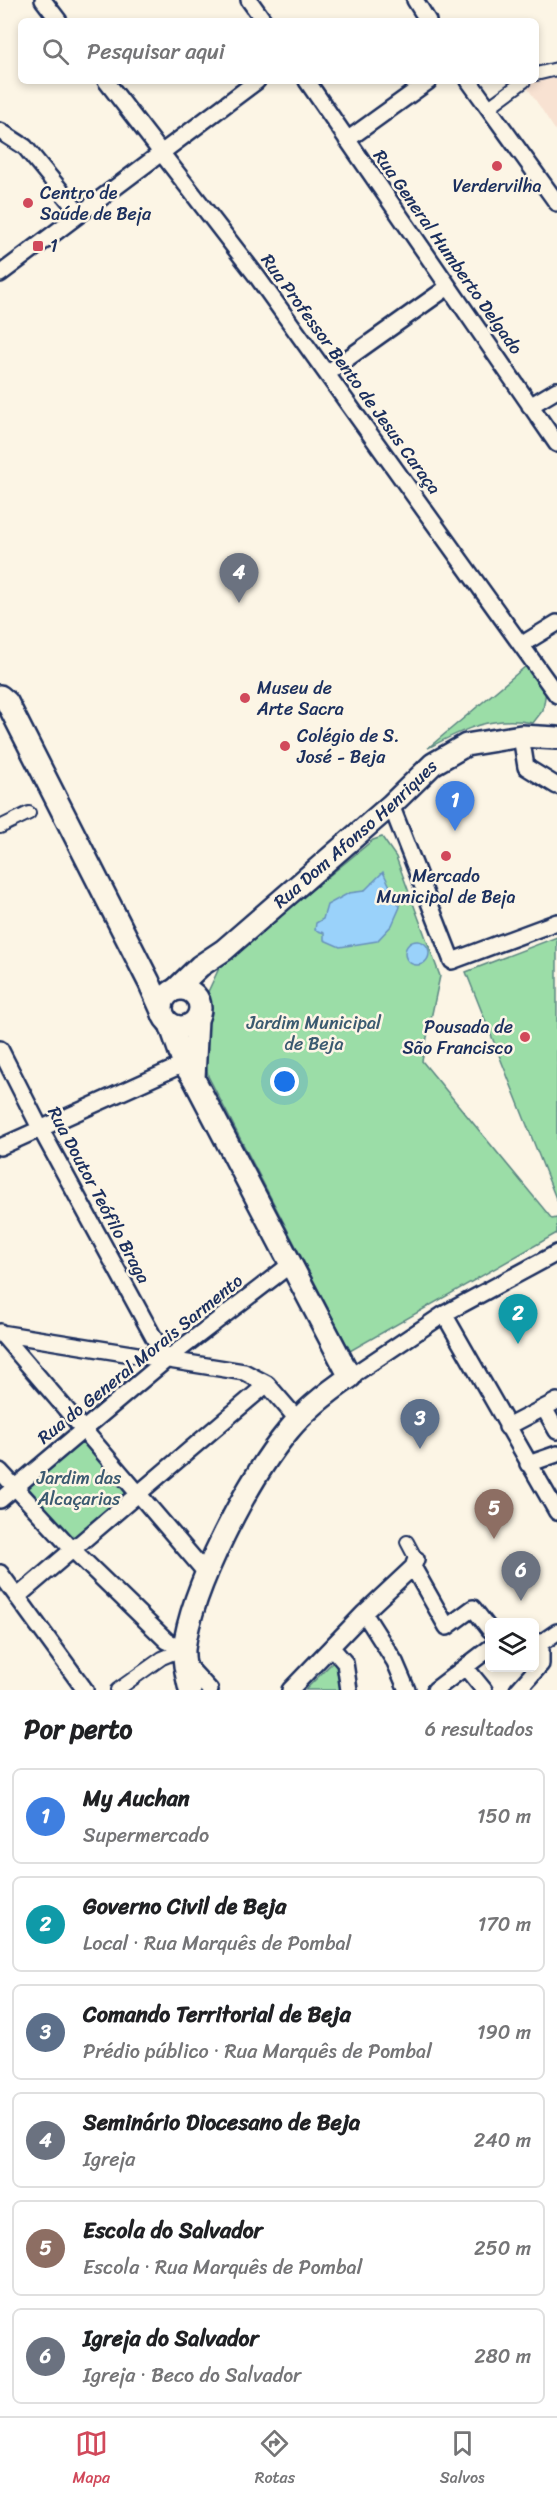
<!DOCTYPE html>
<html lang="pt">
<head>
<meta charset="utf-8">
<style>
  :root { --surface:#fff; --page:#f2f2f2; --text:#202124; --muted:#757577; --line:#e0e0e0; --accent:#d1495b }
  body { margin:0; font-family:Sriracha,sans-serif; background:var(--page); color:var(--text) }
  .controls { position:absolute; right:18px; bottom:18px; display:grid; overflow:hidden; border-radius:9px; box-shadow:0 3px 9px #0003 }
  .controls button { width:54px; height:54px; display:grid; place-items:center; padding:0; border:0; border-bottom:2px solid var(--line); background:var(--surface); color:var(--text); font:30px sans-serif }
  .you { position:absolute; left:285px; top:1082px; width:21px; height:21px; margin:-15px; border:4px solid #fff; border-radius:50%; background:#1a73e8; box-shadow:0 0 0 9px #1a73e833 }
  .badge { display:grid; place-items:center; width:39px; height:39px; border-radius:50%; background:var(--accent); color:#fff; font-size:20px; font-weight:700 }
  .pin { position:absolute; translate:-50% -50px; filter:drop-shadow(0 2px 3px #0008) }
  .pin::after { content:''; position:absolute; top:32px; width:21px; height:18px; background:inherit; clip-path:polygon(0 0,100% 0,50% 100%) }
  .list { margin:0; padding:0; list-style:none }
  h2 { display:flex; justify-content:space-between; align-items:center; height:78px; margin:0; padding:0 24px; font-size:26px }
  h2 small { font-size:20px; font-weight:400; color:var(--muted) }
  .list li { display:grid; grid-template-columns:39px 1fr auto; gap:18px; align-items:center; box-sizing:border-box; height:96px; margin:0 12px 12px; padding:0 12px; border:2px solid var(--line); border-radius:9px }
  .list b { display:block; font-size:22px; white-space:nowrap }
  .list p { margin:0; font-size:20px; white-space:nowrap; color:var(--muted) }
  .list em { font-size:20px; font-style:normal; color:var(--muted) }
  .icon { flex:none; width:33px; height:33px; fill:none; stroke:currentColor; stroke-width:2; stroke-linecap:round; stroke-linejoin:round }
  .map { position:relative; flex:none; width:557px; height:1690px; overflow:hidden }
  .search { position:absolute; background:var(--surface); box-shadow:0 3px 9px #0003; left:18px; right:18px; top:18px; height:66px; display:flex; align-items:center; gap:15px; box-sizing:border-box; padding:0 21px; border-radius:9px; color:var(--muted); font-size:22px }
  .sheet { height:726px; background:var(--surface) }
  nav { display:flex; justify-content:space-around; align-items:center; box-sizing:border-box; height:84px; border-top:2px solid var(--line); background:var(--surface); font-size:16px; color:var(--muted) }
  nav a { display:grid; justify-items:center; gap:3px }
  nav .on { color:var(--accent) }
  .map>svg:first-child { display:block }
  .built { fill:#f8e2d2 }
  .green { fill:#9bdda7; stroke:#5b8682; stroke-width:1.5 }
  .water { fill:#9ad2fa; stroke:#6791bc; stroke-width:1.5 }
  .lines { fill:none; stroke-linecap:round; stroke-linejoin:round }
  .pedestrian-casing { stroke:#1b2f5e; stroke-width:16 }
  .minor-casing { stroke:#1b2f5e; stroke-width:20 }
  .secondary-casing { stroke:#1b2f5e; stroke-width:26 }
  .pedestrian { stroke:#fcf5e5; stroke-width:12 }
  .minor { stroke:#fcf5e5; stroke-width:15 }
  .secondary { stroke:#fcf5e5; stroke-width:21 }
  .poi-dot { fill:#d1495b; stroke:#fcf5e5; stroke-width:2 }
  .labels { text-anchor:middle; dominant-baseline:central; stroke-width:5; stroke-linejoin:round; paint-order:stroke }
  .poi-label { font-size:18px; fill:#1b2f5e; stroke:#fcf5e5; text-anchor:start }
  .street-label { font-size:18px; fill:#1b2f5e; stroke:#fcf5e5 }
  .park-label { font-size:18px; fill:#3b5a70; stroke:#fcf5e5 }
</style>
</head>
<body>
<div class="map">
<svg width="557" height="1690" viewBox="0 0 557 1690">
  <rect width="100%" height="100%" fill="#fcf5e5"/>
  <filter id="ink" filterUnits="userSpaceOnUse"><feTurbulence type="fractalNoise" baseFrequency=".0167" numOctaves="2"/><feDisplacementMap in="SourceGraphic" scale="12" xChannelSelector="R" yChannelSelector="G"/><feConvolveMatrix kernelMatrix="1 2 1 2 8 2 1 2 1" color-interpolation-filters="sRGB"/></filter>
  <g filter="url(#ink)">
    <!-- built -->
    <path class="built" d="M 557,72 L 557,133 L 527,87 L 533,81 L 536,81 L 536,78 Z"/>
    <!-- green -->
    <path class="green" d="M 526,666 L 546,691 L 543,710 L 533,723 C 491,715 464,729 428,748 Z
      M 382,837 L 396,857 L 440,976 L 422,1061 L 552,1219 L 557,1218 L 557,1233 L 350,1351 L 208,1076 L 201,1033 L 206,996 L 221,964 L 373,840 Z
      M 557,937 L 557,1201 L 466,972 Z
      M 83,1438 L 129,1491 L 73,1540 L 27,1486 Z
      M 336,1659 L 346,1690 L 305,1690 Z"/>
    <!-- water -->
    <path class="water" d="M 383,872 L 400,907 L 392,925 L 377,941 L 340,947 L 324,940 L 324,933 L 315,930 L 316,923 L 323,919 L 327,905 L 349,893 L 364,891 Z
      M405 953a12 12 0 1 1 24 0a12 12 0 1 1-24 0Z"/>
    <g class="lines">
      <!-- pedestrian casing -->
      <g class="pedestrian-casing">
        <path id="pedestrian" d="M 536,74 L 557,69
          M 489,107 L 524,81
          M 0,827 L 29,813
          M 407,1542 L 416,1559
          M 117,1690 L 162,1658 L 184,1649"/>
      </g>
      <!-- minor casing -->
      <g class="minor-casing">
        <path id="minor" d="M 43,0 L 59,21
          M 249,0 L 264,21
          M 415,0 L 428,21
          M 106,81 L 258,278 L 557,695
          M 307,81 L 557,444
          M 469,81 L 557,203
          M 0,131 L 25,147 L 80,214
          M 347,140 L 429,81
          M 0,274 L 257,81
          M 327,373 L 448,287
          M 530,406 L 557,390
          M 521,645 L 557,623
          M 521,736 L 526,767 L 557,786
          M 391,805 L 452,961 L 557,922
          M 0,1049 L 40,1128 L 166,1360
          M 0,1147 L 184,1064
          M 444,1314 L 557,1512
          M 0,1332 L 207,1574
          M 0,1333 L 244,1372 L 267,1384
          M 350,1377 L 444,1314 L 557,1253
          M 544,1408 L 557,1431
          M 507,1427 L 557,1401
          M 528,1464 L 557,1454
          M 0,1471 L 72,1549 L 167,1641 L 184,1649
          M 0,1500 L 166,1360 L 291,1264
          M 413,1567 L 447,1627 L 473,1608 L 490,1630
          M 0,1573 L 85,1690
          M 17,1597 L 267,1384 L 298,1420
          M 364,1613 L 395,1662 L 407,1690
          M 534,1643 L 541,1643 L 557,1632
          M 332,1648 L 345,1663 L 349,1690
          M 185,1663 L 210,1690
          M 466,1668 L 484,1690
          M 290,1690 L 364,1613 L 413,1567 L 416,1559
          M 435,1690 L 490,1648
          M 518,1690 L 541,1664 L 541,1643"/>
      </g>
      <!-- secondary casing -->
      <g class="secondary-casing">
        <g id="secondary">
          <path d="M 0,696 L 7,702 L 149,982 L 162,1011"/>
          <path id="s1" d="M 177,988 L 200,966 L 224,950 L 391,805 L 433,764 L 466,745 L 521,736 L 557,738"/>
          <circle cx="181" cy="1008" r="19"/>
          <path d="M 170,1024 L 184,1064 L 194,1079 L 350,1377 C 328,1392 305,1410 288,1431 C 249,1478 191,1588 184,1649 C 183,1663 187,1677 190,1690"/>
          <path d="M 194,1078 L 197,1019"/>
        </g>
      </g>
      <!-- pedestrian -->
      <use href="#pedestrian" class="pedestrian"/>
      <!-- minor -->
      <use href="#minor" class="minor"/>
      <!-- secondary -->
      <use href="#secondary" class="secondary"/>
    </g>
  </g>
  <!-- markers -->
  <g class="poi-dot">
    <circle cx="497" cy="166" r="6"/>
    <circle cx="28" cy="203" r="6"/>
    <rect x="32" y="240" width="12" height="12" rx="3"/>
    <circle cx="245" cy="698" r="6"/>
    <circle cx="285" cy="746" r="6"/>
    <circle cx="446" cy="856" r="6"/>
    <circle cx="525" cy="1037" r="6"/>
  </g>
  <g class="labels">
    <!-- poi labels -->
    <g class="poi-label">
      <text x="497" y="186" text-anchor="middle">Verdervilha</text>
      <text x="40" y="193">Centro de<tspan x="40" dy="21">Saúde de Beja</tspan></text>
      <text x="50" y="246">1</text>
      <text x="257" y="688">Museu de<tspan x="257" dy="21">Arte Sacra</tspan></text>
      <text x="297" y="736">Colégio de S.<tspan x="297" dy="21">José - Beja</tspan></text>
      <text x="446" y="876" text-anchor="middle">Mercado<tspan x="446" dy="21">Municipal de Beja</tspan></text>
      <text x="513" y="1027" text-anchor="end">Pousada de<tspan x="513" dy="21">São Francisco</tspan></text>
    </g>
    <!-- street labels -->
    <g class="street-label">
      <text transform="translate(448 252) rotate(55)">Rua General Humberto Delgado</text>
      <text transform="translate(351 374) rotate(54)">Rua Professor Bento de Jesus Caraça</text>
      <text stroke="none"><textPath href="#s1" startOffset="236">Rua Dom Afonso Henriques</textPath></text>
      <text transform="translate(99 1195) rotate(62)">Rua Doutor Teófilo Braga</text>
      <text transform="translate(140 1359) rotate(-39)">Rua do General Morais Sarmento</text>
    </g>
    <!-- park labels -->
    <g class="park-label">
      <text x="314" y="1023">Jardim Municipal<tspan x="314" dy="21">de Beja</tspan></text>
      <text x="79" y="1478">Jardim das<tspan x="79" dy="21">Alcaçarias</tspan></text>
    </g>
  </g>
</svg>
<div class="controls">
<button><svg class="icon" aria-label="layers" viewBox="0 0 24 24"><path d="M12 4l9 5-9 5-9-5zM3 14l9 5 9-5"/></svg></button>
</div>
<div class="you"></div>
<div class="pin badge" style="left:455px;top:831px;background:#3f7fe0">1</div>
<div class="pin badge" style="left:518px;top:1344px;background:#0f9aa8">2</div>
<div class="pin badge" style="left:420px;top:1449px;background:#5c6f8a">3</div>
<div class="pin badge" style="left:239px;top:603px;background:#6b7280">4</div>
<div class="pin badge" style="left:494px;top:1539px;background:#8d6e63">5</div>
<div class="pin badge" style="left:521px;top:1601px;background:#6b7280">6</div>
<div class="search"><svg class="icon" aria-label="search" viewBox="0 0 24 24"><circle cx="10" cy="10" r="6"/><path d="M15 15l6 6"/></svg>Pesquisar aqui</div>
</div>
<section class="sheet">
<h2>Por perto<small>6 resultados</small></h2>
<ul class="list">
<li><span class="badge" style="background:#3f7fe0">1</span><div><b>My Auchan</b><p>Supermercado</p></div><em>150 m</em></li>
<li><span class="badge" style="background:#0f9aa8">2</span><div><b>Governo Civil de Beja</b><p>Local · Rua Marquês de Pombal</p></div><em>170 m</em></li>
<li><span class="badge" style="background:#5c6f8a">3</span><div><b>Comando Territorial de Beja</b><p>Prédio público · Rua Marquês de Pombal</p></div><em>190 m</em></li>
<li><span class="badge" style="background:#6b7280">4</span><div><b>Seminário Diocesano de Beja</b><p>Igreja</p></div><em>240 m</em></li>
<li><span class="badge" style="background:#8d6e63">5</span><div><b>Escola do Salvador</b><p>Escola · Rua Marquês de Pombal</p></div><em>250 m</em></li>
<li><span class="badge" style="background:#6b7280">6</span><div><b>Igreja do Salvador</b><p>Igreja · Beco do Salvador</p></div><em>280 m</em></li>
</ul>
</section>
<nav>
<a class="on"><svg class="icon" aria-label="map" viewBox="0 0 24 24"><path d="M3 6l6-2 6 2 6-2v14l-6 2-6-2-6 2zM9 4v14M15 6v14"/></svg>Mapa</a>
<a><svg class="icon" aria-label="directions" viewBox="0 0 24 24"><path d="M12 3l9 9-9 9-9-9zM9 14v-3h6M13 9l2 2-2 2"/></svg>Rotas</a>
<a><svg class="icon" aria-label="saved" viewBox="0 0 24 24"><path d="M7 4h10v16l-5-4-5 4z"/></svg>Salvos</a>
</nav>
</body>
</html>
